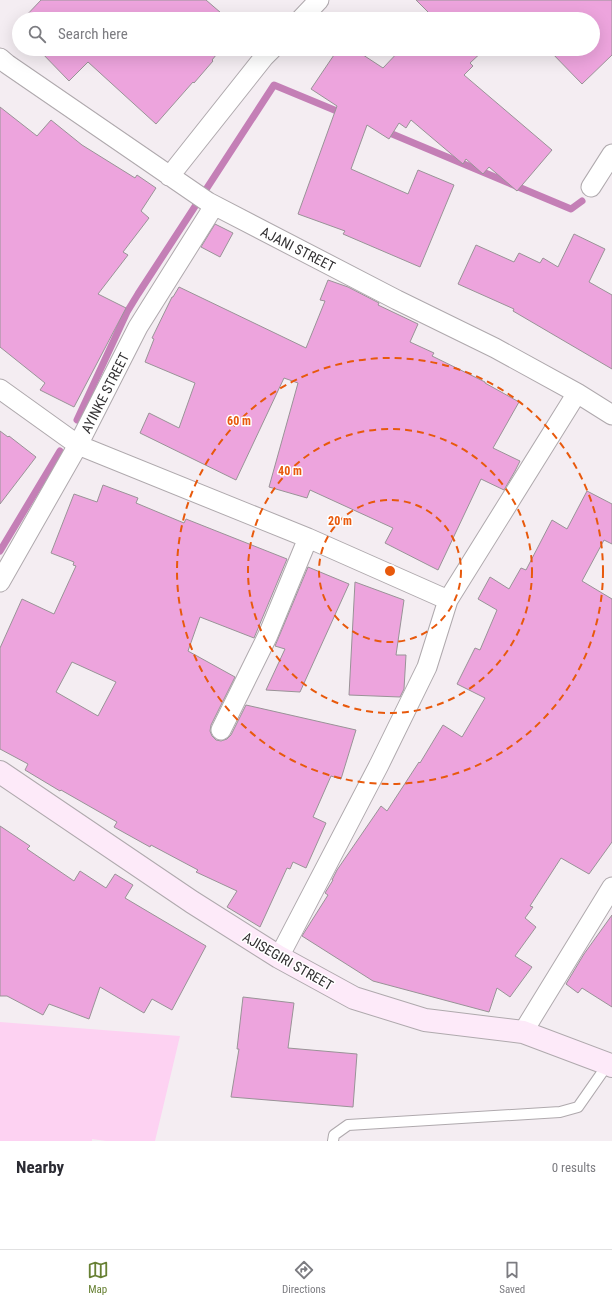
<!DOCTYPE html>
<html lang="en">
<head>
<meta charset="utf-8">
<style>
  :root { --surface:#fff; --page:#f2f2f3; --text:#2b2b33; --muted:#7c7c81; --line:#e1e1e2; --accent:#678033 }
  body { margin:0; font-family:"Roboto Condensed",sans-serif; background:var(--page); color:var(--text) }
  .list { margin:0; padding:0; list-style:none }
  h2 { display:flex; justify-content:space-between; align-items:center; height:52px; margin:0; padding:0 16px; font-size:17px }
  h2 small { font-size:13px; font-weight:400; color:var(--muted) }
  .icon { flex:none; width:22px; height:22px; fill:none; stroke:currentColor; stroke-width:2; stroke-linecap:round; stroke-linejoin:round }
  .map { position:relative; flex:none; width:612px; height:1141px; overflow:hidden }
  .search { position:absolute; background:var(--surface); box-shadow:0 4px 16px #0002; left:12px; right:12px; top:12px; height:44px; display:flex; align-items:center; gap:10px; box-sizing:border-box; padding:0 14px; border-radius:22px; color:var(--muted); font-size:15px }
  .sheet { height:108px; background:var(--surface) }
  nav { display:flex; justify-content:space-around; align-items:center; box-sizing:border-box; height:56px; border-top:1px solid var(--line); background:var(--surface); font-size:11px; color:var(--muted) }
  nav a { display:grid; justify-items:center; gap:2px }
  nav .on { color:var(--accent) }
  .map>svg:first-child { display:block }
  .green { fill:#fdd2f2 }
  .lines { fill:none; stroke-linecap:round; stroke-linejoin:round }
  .stream { stroke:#c47fb6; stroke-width:7 }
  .building { fill:#eda4dd; stroke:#999397; fill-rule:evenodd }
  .lane-casing { stroke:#afa9ad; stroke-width:12 }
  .street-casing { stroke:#afa9ad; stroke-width:21 }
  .secondary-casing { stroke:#afa9ad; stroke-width:24 }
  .lane { stroke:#fff; stroke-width:10 }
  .street { stroke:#fff; stroke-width:19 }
  .secondary { stroke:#fdeaf9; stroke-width:22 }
  .ring { fill:none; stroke:#e8590c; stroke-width:2; stroke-dasharray:7 5 }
  .labels { text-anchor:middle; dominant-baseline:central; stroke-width:3; stroke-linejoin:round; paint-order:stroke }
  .street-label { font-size:14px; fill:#323032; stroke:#fff }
  .centre { fill:#e8590c; stroke:#fff; stroke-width:2 }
  .ring-label { font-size:12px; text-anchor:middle; font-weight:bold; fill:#e8590c; stroke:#fff; stroke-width:3; stroke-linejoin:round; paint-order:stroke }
</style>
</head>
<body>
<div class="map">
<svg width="612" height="1141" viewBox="0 0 612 1141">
  <rect width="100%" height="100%" fill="#f4edf2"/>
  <!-- green -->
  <path class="green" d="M 0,1022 L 180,1036 L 155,1141 L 106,1141 L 92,1139 L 92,1141 L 0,1141 Z"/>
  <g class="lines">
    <!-- stream -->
    <path class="stream" d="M 385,131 L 571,209 L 582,201
      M 77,420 L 127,312 L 138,294 L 274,85 L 344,114
      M 0,551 L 60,451"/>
  </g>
  <!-- building -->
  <path class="building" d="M 41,0 L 206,0 L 228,19 L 23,19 Z
    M 416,0 L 612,0 L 612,55 L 582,84 L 548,49 L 593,49 L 593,19 L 519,19 L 517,18 L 516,19 L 435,19 Z
    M 38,49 L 221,49 L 212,60 L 213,61 L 194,83 L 193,82 L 156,124 L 88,62 L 69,81 Z
    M 338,49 L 354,49 L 383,68 L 401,49 L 485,49 L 470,63 L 473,66 L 464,75 L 552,150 L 517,191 L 489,167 L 483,174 L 466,159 L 463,164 L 411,120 L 406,128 L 399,123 L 389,139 L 367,125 L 351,169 L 408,194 L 418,170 L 454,185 L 420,267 L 343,234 L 345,231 L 298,214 L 337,106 L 311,89 Z
    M 0,107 L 37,136 L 51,120 L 82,145 L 135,178 L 137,175 L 156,188 L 141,211 L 149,218 L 123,252 L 128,255 L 98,294 L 126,308 L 74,407 L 40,390 L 45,383 L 0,347 Z
    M 215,224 L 233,233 L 220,257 L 201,247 Z
    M 574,234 L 605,249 L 589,282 L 612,295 L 612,369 L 513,311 L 514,309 L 458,284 L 476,245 L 514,262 L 519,253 L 540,263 L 543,258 L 558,267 Z
    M 328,280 L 348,287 L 379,303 L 378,305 L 418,324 L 410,342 L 434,353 L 432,356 L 485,382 L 485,383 L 519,402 L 493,448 L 520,461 L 515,471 L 504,490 L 481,479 L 438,570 L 385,543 L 393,528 L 310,490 L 307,498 L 269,487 L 298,383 L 284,378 L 236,480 L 140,433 L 149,413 L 179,428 L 195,383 L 145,362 L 154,339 L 152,338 L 172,297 L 173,297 L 179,287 L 306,348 L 325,301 L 320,300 Z
    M 0,431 L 8,437 L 9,436 L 36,457 L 0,504 Z
    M 103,485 L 138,498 L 136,503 L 184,523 L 186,519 L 287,559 L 254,638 L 200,617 L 188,651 L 235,677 L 211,725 L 210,731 L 212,736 L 216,740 L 221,741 L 227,739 L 231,735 L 246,705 L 356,730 L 341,779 L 331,776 L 313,817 L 326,823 L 306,868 L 293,862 L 290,869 L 287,868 L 260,927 L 227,907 L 237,891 L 196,872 L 198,870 L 151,845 L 150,847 L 114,827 L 117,822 L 61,790 L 60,791 L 25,770 L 28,764 L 0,749 L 0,648 L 22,599 L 54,614 L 76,566 L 73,565 L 74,562 L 51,553 L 74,494 L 97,502 ZM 72,662 L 116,682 L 98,716 L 56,692 Z
    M 587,491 L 612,504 L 612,544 L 604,540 L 582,581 L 612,599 L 612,842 L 589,874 L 561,858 L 530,906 L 533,907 L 525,918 L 536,927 L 515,956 L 532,967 L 510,997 L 497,988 L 489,1012 L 373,981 L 302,936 L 328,895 L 325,893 L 333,880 L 332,880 L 337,870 L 381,806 L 387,811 L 419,762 L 420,763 L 443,725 L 462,737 L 485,698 L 457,684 L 475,648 L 480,650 L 497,610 L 478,599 L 490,577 L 509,589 L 521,568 L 526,570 L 552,520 L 567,529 Z
    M 308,567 L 349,584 L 300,692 L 266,690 L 285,649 L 275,646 Z
    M 355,582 L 404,600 L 396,655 L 406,655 L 404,689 L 400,697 L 349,695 Z
    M 0,826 L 30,846 L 27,849 L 74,881 L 80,871 L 106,888 L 115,874 L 133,885 L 125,898 L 206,946 L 172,1010 L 152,999 L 144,1013 L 100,987 L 89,1019 L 49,1004 L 43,1015 L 7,996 L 0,996 Z
    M 612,915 L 612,1007 L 582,988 L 578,993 L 566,984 L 584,954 Z
    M 243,997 L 294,1003 L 288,1048 L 357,1054 L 353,1107 L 231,1097 L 239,1049 L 237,1049 Z"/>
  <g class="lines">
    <!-- lane casing -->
    <g class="lane-casing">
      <path id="lane" d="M 333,1141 L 334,1135 L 348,1125 L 560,1112 L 578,1107 L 608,1064"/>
    </g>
    <!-- street casing -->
    <g class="street-casing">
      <path id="street" d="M 301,19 L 319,0
        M 0,58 L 7,64 L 208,202 L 397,300 L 495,348 L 577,393 L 612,415
        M 169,176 L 176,168 L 264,57 L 272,49
        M 591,187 L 612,154
        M 0,389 L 78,445 L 308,538 L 448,600
        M 0,582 L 78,445 L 138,327 L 214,206
        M 221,730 L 268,635 L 308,538
        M 279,957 L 379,765 L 427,667 L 448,600 L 577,393
        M 523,1032 L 612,887"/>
    </g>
    <!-- secondary casing -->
    <g class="secondary-casing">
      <path id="secondary" d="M 0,772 L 192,902 L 279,957 L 354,998 L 425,1020 L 523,1032 L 608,1064 L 612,1066"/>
    </g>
    <!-- lane -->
    <use href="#lane" class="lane"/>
    <!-- street -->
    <use href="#street" class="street"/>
    <!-- secondary -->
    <use href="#secondary" class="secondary"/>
  </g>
  <!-- distance rings -->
  <g class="ring">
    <circle cx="390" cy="571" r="71"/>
    <circle cx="390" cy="571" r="142"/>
    <circle cx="390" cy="571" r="213"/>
  </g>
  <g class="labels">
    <!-- street labels -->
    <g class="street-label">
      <text transform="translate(298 249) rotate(27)">AJANI STREET</text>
      <text transform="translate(105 393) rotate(-63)">AYINKE STREET</text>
      <text transform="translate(288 961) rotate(30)">AJISEGIRI STREET</text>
    </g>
  </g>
  <circle cx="390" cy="571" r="6" class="centre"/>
  <g class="ring-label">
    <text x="239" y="425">60 m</text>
    <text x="290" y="475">40 m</text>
    <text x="340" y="525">20 m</text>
  </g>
</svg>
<div class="search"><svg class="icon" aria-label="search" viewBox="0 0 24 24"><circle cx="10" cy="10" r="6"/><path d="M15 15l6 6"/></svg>Search here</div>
</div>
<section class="sheet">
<h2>Nearby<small>0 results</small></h2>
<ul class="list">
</ul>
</section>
<nav>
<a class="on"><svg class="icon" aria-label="map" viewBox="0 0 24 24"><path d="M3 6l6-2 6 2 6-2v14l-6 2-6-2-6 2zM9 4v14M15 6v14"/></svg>Map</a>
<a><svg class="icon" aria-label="directions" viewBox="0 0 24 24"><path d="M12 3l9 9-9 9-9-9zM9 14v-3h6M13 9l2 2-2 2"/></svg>Directions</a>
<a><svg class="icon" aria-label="saved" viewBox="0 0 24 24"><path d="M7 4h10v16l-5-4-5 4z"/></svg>Saved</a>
</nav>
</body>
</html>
